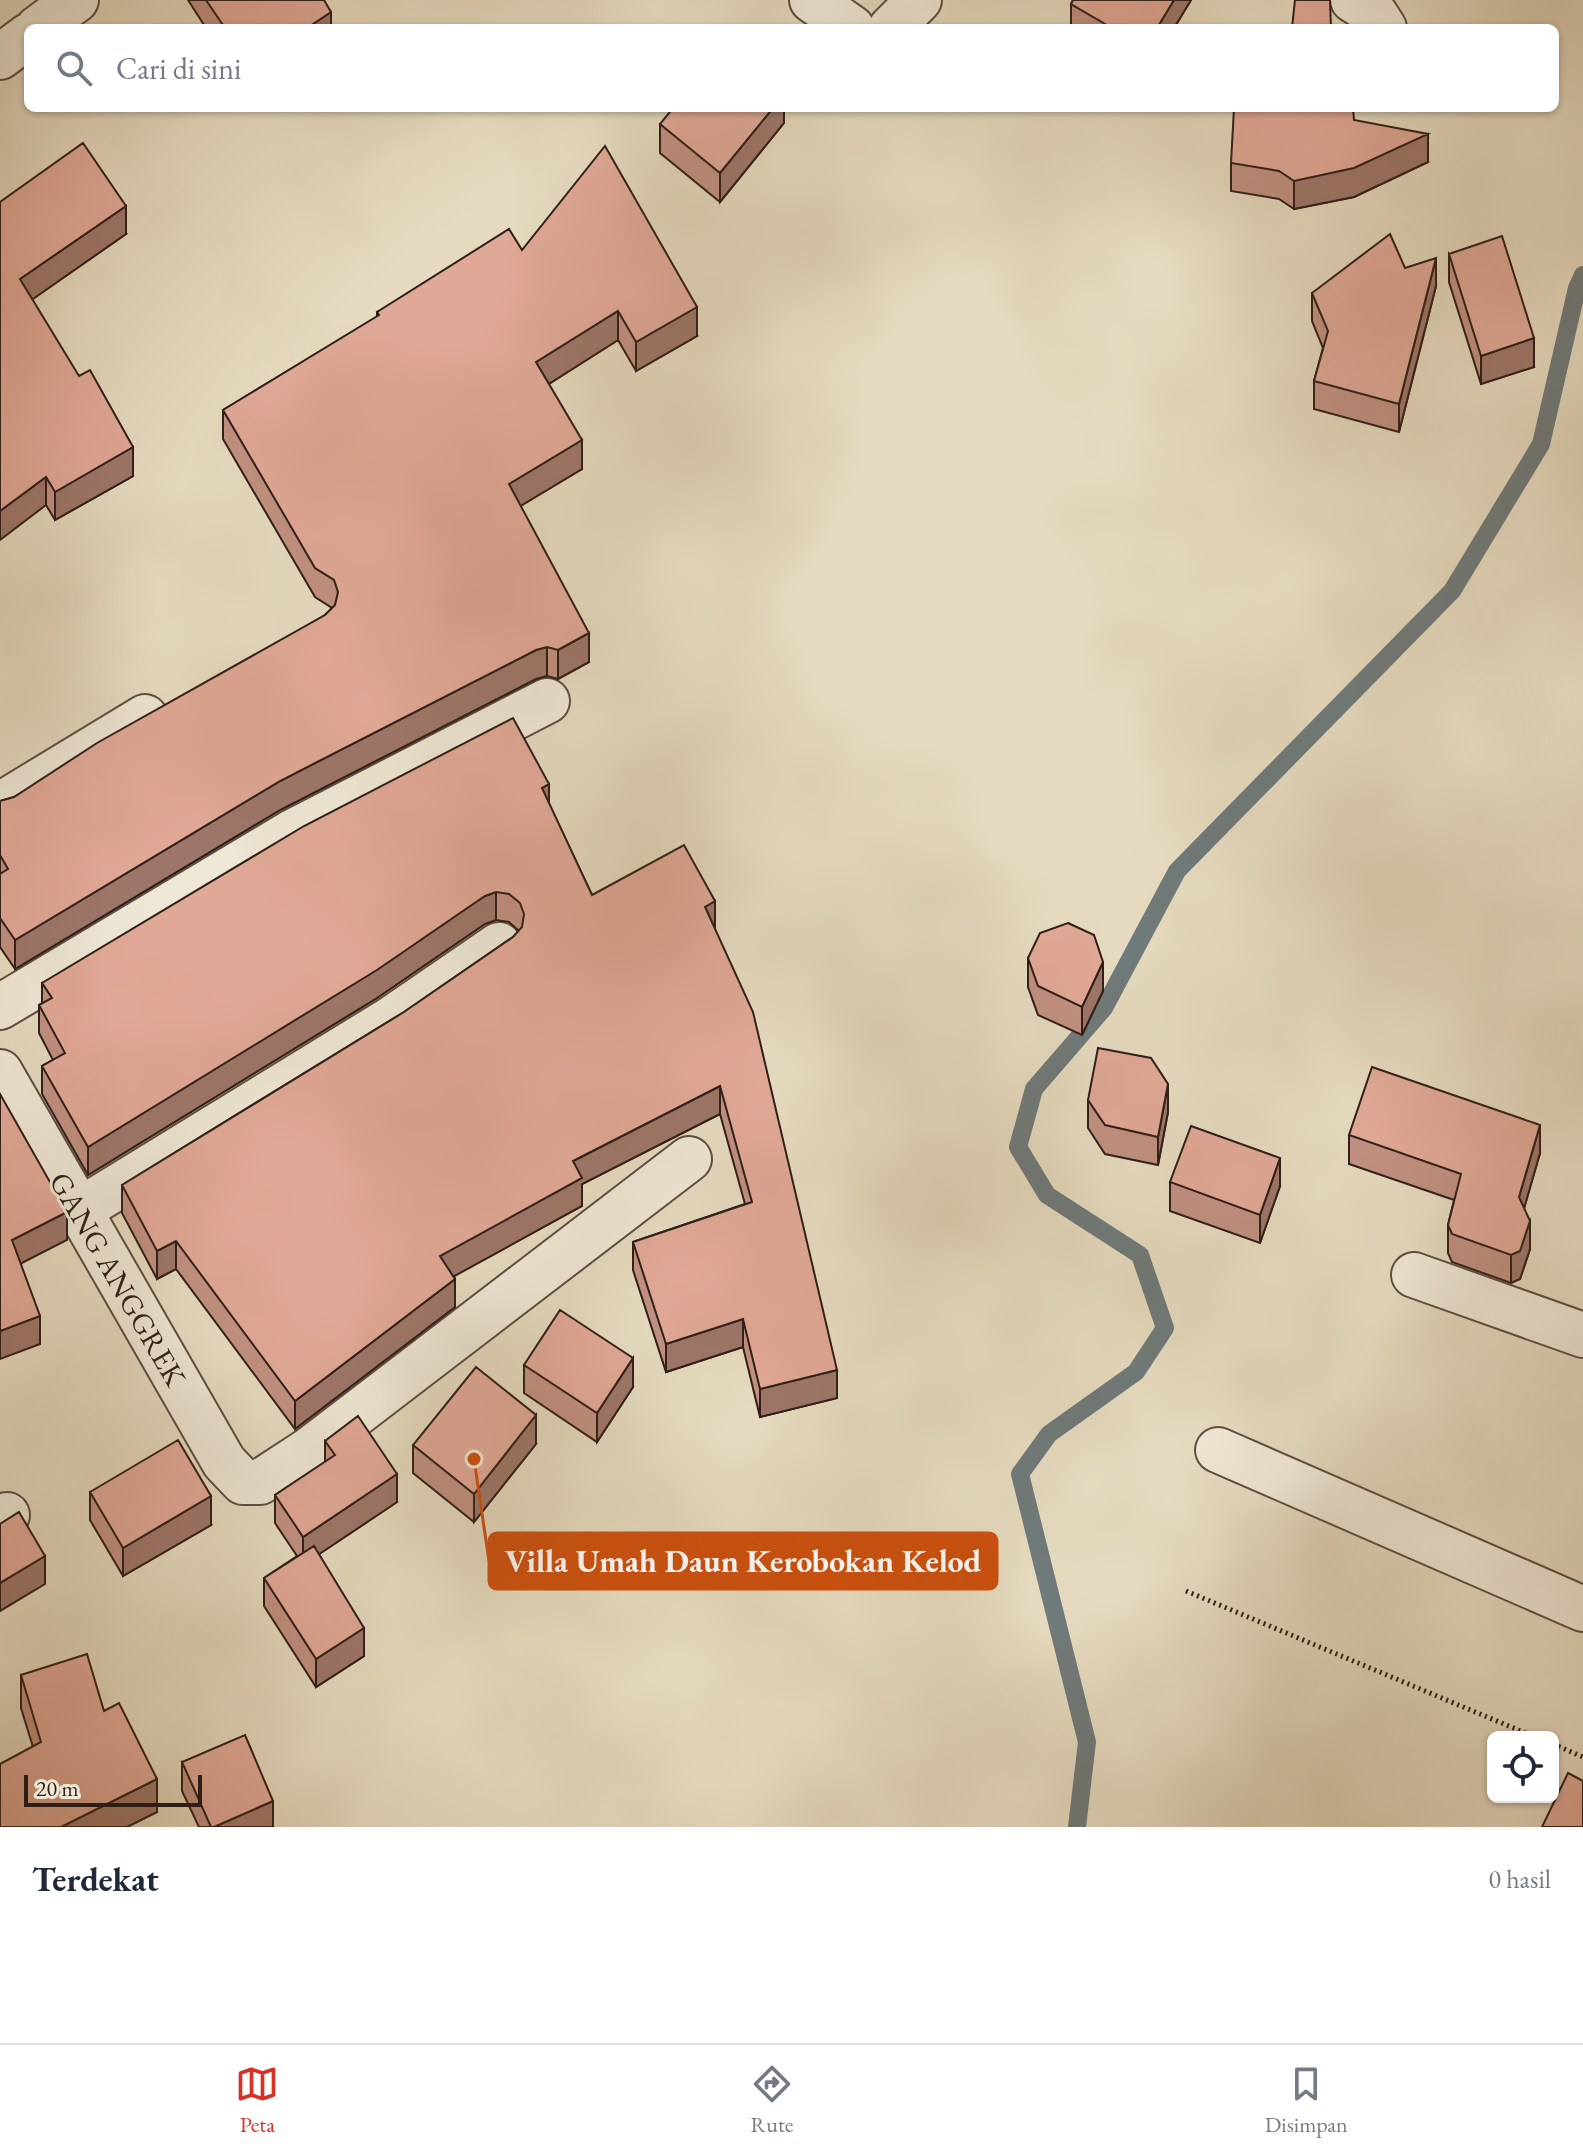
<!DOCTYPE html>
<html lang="id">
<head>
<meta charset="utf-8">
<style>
  :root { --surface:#fff; --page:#f2f2f3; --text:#1f2937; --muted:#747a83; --line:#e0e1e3; --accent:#d93025 }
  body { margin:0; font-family:"EB Garamond",serif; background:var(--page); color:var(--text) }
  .controls { position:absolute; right:24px; bottom:24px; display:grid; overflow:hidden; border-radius:12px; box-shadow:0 2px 6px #0004 }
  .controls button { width:72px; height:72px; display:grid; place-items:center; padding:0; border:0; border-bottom:2px solid var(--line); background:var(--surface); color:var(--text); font:40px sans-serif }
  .scale { position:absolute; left:24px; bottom:20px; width:178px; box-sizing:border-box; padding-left:8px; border:4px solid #2f1e18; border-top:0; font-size:22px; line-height:28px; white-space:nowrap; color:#2f1e18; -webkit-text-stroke:6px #eee7d5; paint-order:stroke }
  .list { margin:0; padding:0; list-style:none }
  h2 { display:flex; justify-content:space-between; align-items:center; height:104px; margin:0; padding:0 32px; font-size:34px }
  h2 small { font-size:26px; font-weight:400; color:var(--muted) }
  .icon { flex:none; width:44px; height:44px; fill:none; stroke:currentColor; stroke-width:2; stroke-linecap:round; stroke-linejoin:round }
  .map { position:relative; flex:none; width:1583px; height:1827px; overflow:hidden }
  .search { position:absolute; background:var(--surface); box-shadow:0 2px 6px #0004; left:24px; right:24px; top:24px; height:88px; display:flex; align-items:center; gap:20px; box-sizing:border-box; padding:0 28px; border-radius:12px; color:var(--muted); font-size:30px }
  .sheet { height:216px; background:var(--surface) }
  nav { display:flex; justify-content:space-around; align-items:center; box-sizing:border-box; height:112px; border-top:2px solid var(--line); background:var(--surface); font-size:22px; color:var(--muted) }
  nav a { display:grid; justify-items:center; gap:4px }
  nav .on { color:var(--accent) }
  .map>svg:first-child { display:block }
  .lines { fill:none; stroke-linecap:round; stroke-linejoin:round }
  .stream { stroke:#6f7a7a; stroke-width:18 }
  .minor-casing { stroke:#5c4d42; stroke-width:48 }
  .path { stroke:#2f1e18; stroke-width:5; stroke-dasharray:2 4; stroke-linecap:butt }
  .minor { stroke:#eee7d5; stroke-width:44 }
  .wall { fill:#c19081; stroke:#2f1e18; stroke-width:2 }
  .shaded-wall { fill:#9d7669; stroke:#2f1e18; stroke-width:2 }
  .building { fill:#e0a896; stroke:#2f1e18; stroke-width:2 }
  .labels { text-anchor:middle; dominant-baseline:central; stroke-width:6; stroke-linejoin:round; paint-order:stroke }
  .street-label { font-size:30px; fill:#2f1e18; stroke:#eee7d5 }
  .leader { fill:none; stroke:#cc500e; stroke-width:3 }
  .callout-dot { fill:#cc500e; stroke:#eee7d5; stroke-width:3 }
  .callout { fill:#cc500e; stroke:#cc500e; stroke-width:3 }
  .callout-label { font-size:32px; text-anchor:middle; font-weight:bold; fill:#fff }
</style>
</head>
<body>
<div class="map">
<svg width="1583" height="1827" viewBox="0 0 1583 1827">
  <rect width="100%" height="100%" fill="#e5dabf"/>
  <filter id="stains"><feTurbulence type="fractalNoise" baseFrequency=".0025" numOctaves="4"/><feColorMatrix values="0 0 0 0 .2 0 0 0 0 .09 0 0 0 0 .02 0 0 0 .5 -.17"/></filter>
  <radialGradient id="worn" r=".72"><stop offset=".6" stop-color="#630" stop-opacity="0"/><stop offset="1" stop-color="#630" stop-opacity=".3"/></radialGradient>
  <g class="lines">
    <!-- stream -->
    <path class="stream" d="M 1077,1827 L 1087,1742 L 1020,1474 L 1049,1434 L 1136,1372 L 1165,1328 L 1140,1255 L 1047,1195 L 1018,1147 L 1034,1089 L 1104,1008 L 1177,871 L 1452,591 L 1541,444 L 1577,288 L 1583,275"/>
    <!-- minor casing -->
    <g class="minor-casing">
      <path id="minor" d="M 812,0 L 852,28
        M 1353,0 L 1375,14 L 1384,28
        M 38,28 L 76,0
        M 891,28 L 919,0
        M 0,57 L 28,36
        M 0,805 L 145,717
        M 0,1007 L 292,832 L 547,701
        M 0,1072 L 224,1462 L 243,1482 L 260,1482 L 309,1450 L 689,1159
        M 78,1211 L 391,1019 L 499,945
        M 1414,1275 L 1583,1335
        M 1218,1450 L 1583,1609
        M 0,1520 L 7,1515"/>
    </g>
    <!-- path -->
    <path class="path" d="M 1186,1591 L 1535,1737
      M 1553,1744 L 1583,1757"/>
    <!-- minor -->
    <use href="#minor" class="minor"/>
  </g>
  <!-- wall -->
  <path class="wall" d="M 188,0 L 324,0 L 331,28 L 206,28 Z
    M 1073,0 L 1191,0 L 1174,28 L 1071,28 L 1071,4 Z
    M 784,108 L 784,123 L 720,202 L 660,153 L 660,124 Z
    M 1354,120 L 1428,162 L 1354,197 L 1294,209 L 1279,199 L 1231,191 L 1231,163 Z
    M 0,202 L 126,234 L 32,299 L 133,476 L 55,520 L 46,505 Z
    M 522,250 L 697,336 L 636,371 L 618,340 L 549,384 L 582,469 L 520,506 L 589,662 L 558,679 L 547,676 L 536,679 L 280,810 L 15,969 L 0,947 L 0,801 L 14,797 L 325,615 L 332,608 L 315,597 L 223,439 L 223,410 L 377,317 L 377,312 Z
    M 1449,254 L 1534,367 L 1481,384 L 1449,282 Z
    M 1405,268 L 1436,286 L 1399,432 L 1314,409 L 1314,381 L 1323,348 L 1312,321 L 1312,293 Z
    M 549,804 L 592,895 L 715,929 L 837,1398 L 760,1417 L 743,1347 L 666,1372 L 633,1270 L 633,1242 L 745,1204 L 720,1114 L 582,1184 L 582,1206 L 453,1276 L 455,1307 L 295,1429 L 176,1269 L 157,1279 L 122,1213 L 122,1185 L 404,1012 L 513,937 L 519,931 L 509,922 L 496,920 L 485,924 L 377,998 L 88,1175 L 42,1094 L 42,1066 L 53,1060 L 39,1033 L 39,1005 L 42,1003 L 42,983 Z
    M 1028,958 L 1103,991 L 1082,1035 L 1038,1015 L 1028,987 Z
    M 1088,1100 L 1168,1112 L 1158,1165 L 1105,1154 L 1088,1128 Z
    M 1349,1135 L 1540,1153 L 1524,1208 L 1530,1249 L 1520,1279 L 1511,1283 L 1452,1262 L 1448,1253 L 1448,1225 L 1454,1200 L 1349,1164 Z
    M 1170,1182 L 1280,1186 L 1260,1243 L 1170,1211 Z
    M 524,1365 L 633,1387 L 597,1442 L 524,1393 Z
    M 325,1441 L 397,1502 L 319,1554 L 364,1656 L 316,1687 L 264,1606 L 264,1578 L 297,1556 L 275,1523 L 275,1495 L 325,1462 Z
    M 536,1444 L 474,1522 L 413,1473 L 413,1445 Z
    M 90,1492 L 211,1525 L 123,1576 L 90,1520 Z
    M 21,1675 L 104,1711 L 157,1812 L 127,1827 L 0,1827 L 33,1747 L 21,1708 Z
    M 182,1762 L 273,1827 L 199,1827 L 182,1791 Z"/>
  <!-- shaded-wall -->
  <path class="shaded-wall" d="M 1174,0 L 1191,0 L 1174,28 L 1157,28 Z
    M 331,12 L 331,28 L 307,28 Z
    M 773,108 L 784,108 L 784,123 L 720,202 L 720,173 Z
    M 1428,134 L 1428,162 L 1354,197 L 1294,209 L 1294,181 Z
    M 126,206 L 126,234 L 20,308 L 20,279 Z
    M 1436,258 L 1436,286 L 1399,432 L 1399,404 Z
    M 697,307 L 697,336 L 636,371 L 636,342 Z
    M 618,311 L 618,340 L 536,392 L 536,362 Z
    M 1534,338 L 1534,367 L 1481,384 L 1481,356 Z
    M 582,440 L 582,469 L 509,513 L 509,484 Z
    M 133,447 L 133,476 L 55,520 L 55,492 Z
    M 46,477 L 46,505 L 0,540 L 0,511 Z
    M 589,633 L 589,662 L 558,679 L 558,650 Z
    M 547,647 L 547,676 L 536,679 L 280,810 L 15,969 L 15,940 L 280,781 L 536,650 Z
    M 549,784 L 549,812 L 542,788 Z
    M 496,892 L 496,920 L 485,924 L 377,998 L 88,1175 L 88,1147 L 485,896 Z
    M 715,901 L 715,929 L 705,907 Z
    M 1103,962 L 1103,991 L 1082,1035 L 1082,1007 Z
    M 1168,1084 L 1168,1112 L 1158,1165 L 1158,1137 Z
    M 720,1086 L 720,1114 L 582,1184 L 582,1206 L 440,1284 L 440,1256 L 573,1161 Z
    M 1540,1125 L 1540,1153 L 1519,1226 L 1519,1197 Z
    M 1280,1158 L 1280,1186 L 1260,1243 L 1260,1215 Z
    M 67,1212 L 67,1240 L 12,1268 L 12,1240 Z
    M 1530,1221 L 1530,1249 L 1520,1279 L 1511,1283 L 1511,1255 Z
    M 176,1241 L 176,1269 L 157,1279 L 157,1251 Z
    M 455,1279 L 455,1307 L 295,1429 L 295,1401 Z
    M 40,1316 L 40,1344 L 0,1359 L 0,1331 Z
    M 743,1319 L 743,1347 L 666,1372 L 666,1344 Z
    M 633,1358 L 633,1387 L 597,1442 L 597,1413 Z
    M 837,1370 L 837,1398 L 760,1417 L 760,1389 Z
    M 536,1415 L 536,1444 L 474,1522 L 474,1494 Z
    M 397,1474 L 397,1502 L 303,1565 L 303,1537 Z
    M 211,1496 L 211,1525 L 123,1576 L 123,1548 Z
    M 45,1556 L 45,1584 L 0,1611 L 0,1583 Z
    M 364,1628 L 364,1656 L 316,1687 L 316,1659 Z
    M 157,1779 L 157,1812 L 127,1827 L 61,1827 Z
    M 273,1801 L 273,1827 L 214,1827 Z"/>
  <!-- building -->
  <path class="building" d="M 206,0 L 324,0 L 331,12 L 307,28 L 225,28 Z
    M 1073,0 L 1174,0 L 1157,28 L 1112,28 L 1071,4 Z
    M 1295,0 L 1330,0 L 1331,28 L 1292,28 Z
    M 673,108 L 773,108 L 720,173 L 660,124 Z
    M 1234,108 L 1353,108 L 1354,120 L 1428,134 L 1354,168 L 1294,181 L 1279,171 L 1231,163 Z
    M 83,143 L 126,206 L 20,279 L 79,376 L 90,370 L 133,447 L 55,492 L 46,477 L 0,511 L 0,202 Z
    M 605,146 L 697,307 L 636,342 L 618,311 L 536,362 L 582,440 L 509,484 L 589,633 L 558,650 L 547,647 L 536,650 L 280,781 L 15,940 L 0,918 L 0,874 L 8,869 L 0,855 L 0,801 L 14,797 L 97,743 L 325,615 L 335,605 L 338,592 L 334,580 L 315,568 L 223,410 L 379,315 L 377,312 L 509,229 L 522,250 Z
    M 1390,234 L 1405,268 L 1436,258 L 1399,404 L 1314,381 L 1328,331 L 1312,293 Z
    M 1502,236 L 1534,338 L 1481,356 L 1449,254 Z
    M 513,718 L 549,784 L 542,788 L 592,895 L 684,845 L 715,901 L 705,907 L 753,1012 L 837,1370 L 760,1389 L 743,1319 L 666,1344 L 633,1242 L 752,1202 L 720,1086 L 573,1161 L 582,1178 L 440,1256 L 455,1279 L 295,1401 L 176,1241 L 157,1251 L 122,1185 L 404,1012 L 513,937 L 522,927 L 524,914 L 520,903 L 509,894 L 496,892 L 485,896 L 377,970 L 88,1147 L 42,1066 L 65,1053 L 39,1005 L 52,998 L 42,983 L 304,826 Z
    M 1068,923 L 1094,935 L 1103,962 L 1082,1007 L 1038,986 L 1028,958 L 1040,933 Z
    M 1098,1048 L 1151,1058 L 1168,1084 L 1158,1137 L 1105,1125 L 1088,1100 Z
    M 1372,1067 L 1540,1125 L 1519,1197 L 1530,1221 L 1520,1251 L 1511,1255 L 1452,1234 L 1448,1225 L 1461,1174 L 1349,1135 Z
    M 0,1094 L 67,1212 L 12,1240 L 40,1316 L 0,1331 Z
    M 1191,1126 L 1280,1158 L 1260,1215 L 1170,1182 Z
    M 560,1310 L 633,1358 L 597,1413 L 524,1365 Z
    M 476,1367 L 536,1415 L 474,1494 L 413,1445 Z
    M 358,1416 L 397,1474 L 303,1537 L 275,1495 L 335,1455 L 325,1441 Z
    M 178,1440 L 211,1496 L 123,1548 L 90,1492 Z
    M 19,1512 L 45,1556 L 0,1583 L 0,1524 Z
    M 314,1546 L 364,1628 L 316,1659 L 264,1578 Z
    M 87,1654 L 104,1711 L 119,1703 L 157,1779 L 61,1827 L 0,1827 L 0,1764 L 41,1742 L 21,1675 Z
    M 245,1735 L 273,1801 L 214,1827 L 211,1827 L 182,1762 Z
    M 1568,1773 L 1583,1781 L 1583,1827 L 1542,1827 Z"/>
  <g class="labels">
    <!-- street labels -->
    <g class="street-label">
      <text transform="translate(118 1279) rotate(60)">GANG ANGGREK</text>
    </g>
  </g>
  <!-- callouts -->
  <path class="leader" d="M474 1459L489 1561"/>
  <circle class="callout-dot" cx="474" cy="1459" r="8"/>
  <rect class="callout" x="489" y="1533" width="508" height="56" rx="8"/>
  <g class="callout-label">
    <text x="743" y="1572">Villa Umah Daun Kerobokan Kelod</text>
  </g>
  <rect width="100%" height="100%" filter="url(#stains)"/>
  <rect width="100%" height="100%" fill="url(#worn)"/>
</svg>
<div class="controls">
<button><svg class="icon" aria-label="locate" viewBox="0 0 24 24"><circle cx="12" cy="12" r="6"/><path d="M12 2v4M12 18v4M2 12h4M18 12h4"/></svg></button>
</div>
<div class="scale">20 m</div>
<div class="search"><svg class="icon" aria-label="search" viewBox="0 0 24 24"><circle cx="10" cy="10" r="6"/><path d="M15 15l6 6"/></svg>Cari di sini</div>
</div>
<section class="sheet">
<h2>Terdekat<small>0 hasil</small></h2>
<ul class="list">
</ul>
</section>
<nav>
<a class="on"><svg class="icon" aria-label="map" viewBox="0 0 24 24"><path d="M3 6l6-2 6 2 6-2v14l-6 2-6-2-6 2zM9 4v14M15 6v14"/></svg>Peta</a>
<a><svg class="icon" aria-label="directions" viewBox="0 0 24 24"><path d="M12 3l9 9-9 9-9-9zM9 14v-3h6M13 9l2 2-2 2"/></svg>Rute</a>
<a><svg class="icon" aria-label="saved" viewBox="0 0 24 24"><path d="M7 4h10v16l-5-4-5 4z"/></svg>Disimpan</a>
</nav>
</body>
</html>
